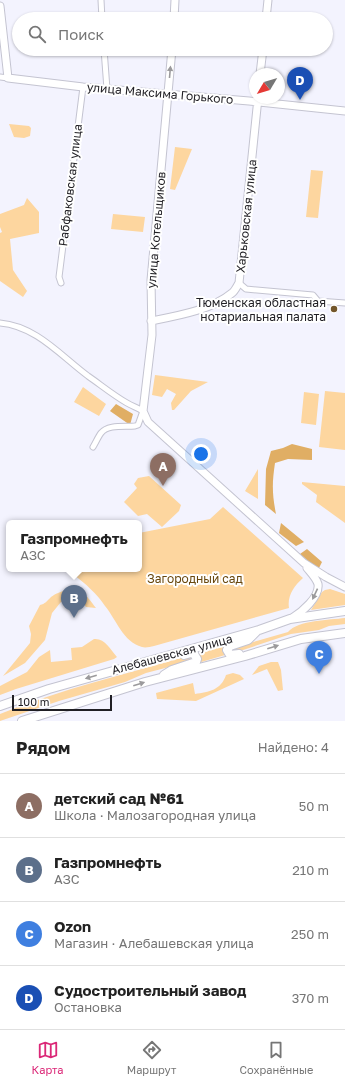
<!DOCTYPE html>
<html lang="ru">
<head>
<meta charset="utf-8">
<style>
  :root { --surface:#fff; --page:#f6f6f6; --text:#222; --muted:#767676; --line:#e0e0e0; --accent:#db2777 }
  body { margin:0; font-family:"Golos Text",sans-serif; background:var(--page); color:var(--text) }
  .compass { position:absolute; left:249px; top:68px; width:36px; height:36px; border-radius:50%; background:var(--surface); box-shadow:0 1px 3px #0004; rotate:232deg }
  .scale { position:absolute; left:12px; bottom:10px; width:100px; box-sizing:border-box; padding-left:4px; border:2px solid #201f24; border-top:0; font-size:11px; line-height:14px; white-space:nowrap; color:#201f24; -webkit-text-stroke:3px #fff; paint-order:stroke }
  .you { position:absolute; left:201px; top:454px; width:14px; height:14px; margin:-10px; border:3px solid #fff; border-radius:50%; background:#1a73e8; box-shadow:0 0 0 6px #1a73e833 }
  .badge { display:grid; place-items:center; width:26px; height:26px; border-radius:50%; background:var(--accent); color:#fff; font-size:13px; font-weight:700 }
  .pin { position:absolute; translate:-50% -33px; filter:drop-shadow(0 1px 2px #0008) }
  .pin::after { content:''; position:absolute; top:21px; width:14px; height:12px; background:inherit; clip-path:polygon(0 0,100% 0,50% 100%) }
  .popup { position:absolute; left:6px; top:520px; width:136px; height:52px; box-sizing:border-box; display:grid; place-content:center; border-radius:6px; background:var(--surface); filter:drop-shadow(0 1px 3px #0005); font-size:13px; white-space:nowrap; color:var(--muted) }
  .popup b { font-size:15px; color:var(--text) }
  .popup::after { content:''; position:absolute; left:50%; top:100%; margin-left:-8px; border:8px solid transparent; border-top-color:var(--surface) }
  .list { margin:0; padding:0; list-style:none }
  h2 { display:flex; justify-content:space-between; align-items:center; height:52px; margin:0; padding:0 16px; font-size:17px }
  h2 small { font-size:13px; font-weight:400; color:var(--muted) }
  .list li { display:grid; grid-template-columns:26px 1fr auto; gap:12px; align-items:center; box-sizing:border-box; height:64px; padding:0 16px; border-top:1px solid var(--line) }
  .list b { display:block; font-size:15px; white-space:nowrap }
  .list p { margin:0; font-size:13px; white-space:nowrap; color:var(--muted) }
  .list em { font-size:13px; font-style:normal; color:var(--muted) }
  .icon { flex:none; width:22px; height:22px; fill:none; stroke:currentColor; stroke-width:2; stroke-linecap:round; stroke-linejoin:round }
  .map { position:relative; flex:none; width:345px; height:721px; overflow:hidden }
  .search { position:absolute; background:var(--surface); box-shadow:0 1px 3px #0004; left:12px; right:12px; top:12px; height:44px; display:flex; align-items:center; gap:10px; box-sizing:border-box; padding:0 14px; border-radius:22px; color:var(--muted); font-size:15px }
  .sheet { height:308px; background:var(--surface) }
  nav { display:flex; justify-content:space-around; align-items:center; box-sizing:border-box; height:56px; border-top:1px solid var(--line); background:var(--surface); font-size:11px; color:var(--muted) }
  nav a { display:grid; justify-items:center; gap:2px }
  nav .on { color:var(--accent) }
  .map>svg:first-child { display:block }
  .green { fill:#fdd69f }
  .forest { fill:#e0ae64 }
  .lines { fill:none; stroke-linecap:round; stroke-linejoin:round }
  .street-casing { stroke:#c4c4d1; stroke-width:7 }
  .secondary-casing { stroke:#c4c4d1; stroke-width:9 }
  .primary-casing { stroke:#c4c4d1; stroke-width:10 }
  .street { stroke:#fff; stroke-width:5 }
  .secondary { stroke:#fff; stroke-width:7 }
  .primary { stroke:#fff; stroke-width:8 }
  .oneway { fill:#9b9a9c }
  .poi-dot { fill:#73562a; stroke:#fff; stroke-width:1.5 }
  .labels { text-anchor:middle; dominant-baseline:central; stroke-width:4; stroke-linejoin:round; paint-order:stroke }
  .street-label { font-size:12px; fill:#201f24; stroke:#fff }
  .poi-label { font-size:12px; fill:#201f24; stroke:#fff; text-anchor:end }
  .park-label { font-size:12px; fill:#69480e; stroke:#fff }
</style>
</head>
<body>
<div class="map">
<svg width="345" height="721" viewBox="0 0 345 721">
  <rect width="100%" height="100%" fill="#f3f3fe"/>
  <!-- green -->
  <path class="green" d="M 9,124 L 29,126 L 31,128 L 30,136 L 24,138 L 14,137 Z
    M 175,147 L 192,149 L 175,190 L 170,189 Z
    M 311,170 L 323,171 L 318,218 L 306,217 Z
    M 27,198 L 39,212 L 39,233 L 10,239 L 13,270 L 27,291 L 23,297 L 0,281 L 0,233 L 2,232 L 0,227 L 0,214 L 24,205 Z
    M 113,214 L 145,217 L 143,232 L 111,229 Z
    M 155,375 L 208,382 L 191,391 L 174,410 L 172,410 L 171,403 L 176,394 L 167,389 L 162,397 L 152,395 Z
    M 83,387 L 106,404 L 99,416 L 74,402 Z
    M 325,391 L 345,393 L 345,450 L 319,447 Z
    M 304,392 L 319,394 L 316,425 L 301,423 Z
    M 258,469 L 258,499 L 245,491 Z
    M 149,476 L 181,505 L 179,511 L 162,527 L 147,514 L 138,516 L 124,502 L 137,488 L 134,484 L 138,478 Z
    M 302,482 L 345,486 L 345,523 L 316,502 L 317,495 L 302,484 Z
    M 223,507 L 303,578 C 294,586 287,596 289,608 L 154,646 C 150,647 145,648 142,647 C 123,642 116,619 105,606 C 97,594 86,584 74,575 L 79,573 L 77,569 L 139,569 L 139,533 L 210,519 Z
    M 70,589 C 86,593 86,595 96,608 L 86,607 L 82,600 L 78,598 L 66,600 L 61,602 L 52,613 L 45,640 L 25,663 L 3,676 L 30,643 L 31,634 L 29,626 L 40,605 C 45,604 47,601 51,597 C 56,593 63,591 70,589 Z
    M 330,589 L 345,594 L 345,605 L 311,610 L 322,592 L 325,590 Z
    M 345,618 L 345,624 L 329,626 L 319,630 L 291,634 L 234,653 L 229,649 L 288,632 C 298,620 330,620 345,618 Z
    M 94,639 C 105,638 110,649 117,657 L 114,659 L 16,689 L 0,695 L 0,686 L 27,672 L 39,657 L 50,650 L 51,662 L 72,660 L 71,648 L 82,647 Z
    M 224,646 L 224,652 L 225,655 L 198,663 L 198,654 Z
    M 191,655 L 193,656 L 192,661 L 146,673 L 125,682 L 59,701 L 0,721 L 0,714 C 61,689 127,674 191,655 Z
    M 271,662 L 278,662 L 281,670 L 283,690 L 278,691 L 267,669 L 252,675 L 259,666 Z
    M 233,673 L 240,675 L 244,679 L 196,701 L 157,699 L 156,693 L 193,683 L 195,694 C 209,692 221,690 226,675 Z"/>
  <!-- forest -->
  <path class="forest" d="M 116,404 L 133,414 L 130,425 L 110,411 Z
    M 292,444 L 312,449 L 312,460 L 288,459 L 275,463 C 272,483 272,494 276,514 L 265,505 L 266,469 L 271,451 L 283,448 Z
    M 281,523 L 304,542 L 296,546 L 279,533 Z
    M 307,549 L 322,562 L 318,570 L 300,554 Z"/>
  <g class="lines">
    <!-- street casing -->
    <g class="street-casing">
      <path id="street" d="M 101,0 L 102,19
        M 104,49 L 107,89
        M 0,77 L 8,78
        M 61,283 L 59,277 L 83,87
        M 239,283 L 246,289 L 313,295 L 318,301 L 345,303
        M 0,323 C 36,326 61,356 88,376 C 101,385 113,395 127,403 C 132,406 138,408 143,411 L 138,425 L 135,426 C 125,427 108,424 101,433 C 98,437 96,442 93,447"/>
    </g>
    <!-- secondary casing -->
    <g class="secondary-casing">
      <path id="secondary" d="M 0,6 L 8,78 L 83,87 L 249,101 L 345,111
        M 174,19 L 175,0
        M 266,19 L 268,0
        M 172,49 L 151,280 L 152,335 L 143,411 L 148,422 L 304,563 L 326,577 L 345,587
        M 260,74 L 263,49
        M 151,321 C 176,316 212,310 232,293 C 235,291 237,286 239,283 L 258,98
        M 292,618 C 302,612 320,597 318,584 C 316,578 311,573 307,568"/>
    </g>
    <!-- primary casing -->
    <g class="primary-casing">
      <path id="primary" d="M 239,654 L 230,655 L 227,650 L 230,646 L 248,640 L 257,631
        M 164,675 L 172,670 L 196,662 L 197,659 L 194,654 L 191,653 L 184,655
        M 0,706 L 49,689 L 259,630 L 290,619 L 345,611
        M 22,721 L 145,682 L 245,656 L 301,639 L 345,633"/>
    </g>
    <!-- street -->
    <use href="#street" class="street"/>
    <!-- secondary -->
    <use href="#secondary" class="secondary"/>
    <!-- primary -->
    <use href="#primary" class="primary"/>
  </g>
  <!-- one-way arrows -->
  <defs><path id="oneway-solid" d="M-6-.8H1V-3.2L6.5 0L1 3.2V.8H-6Z"/></defs>
  <g class="oneway">
    <use href="#oneway-solid" transform="translate(170 72) rotate(-85)"/>
    <use href="#oneway-solid" transform="translate(315 594) rotate(115)"/>
    <use href="#oneway-solid" transform="translate(273 647) rotate(-17)"/>
    <use href="#oneway-solid" transform="translate(91 677) rotate(164)"/>
    <use href="#oneway-solid" transform="translate(139 684) rotate(-17)"/>
  </g>
  <!-- markers -->
  <circle class="poi-dot" cx="334" cy="309" r="4"/>
  <g class="labels">
    <!-- street labels -->
    <g class="street-label">
      <text transform="translate(160 93) rotate(5)">улица Максима Горького</text>
      <text transform="translate(70 185) rotate(-83)">Рабфаковская улица</text>
      <text transform="translate(246 216) rotate(-84)">Харьковская улица</text>
      <text transform="translate(156 230) rotate(-85)">улица Котельщиков</text>
      <text transform="translate(172 654) rotate(-15)">Алебашевская улица</text>
    </g>
    <!-- poi labels -->
    <g class="poi-label">
      <text x="326" y="302">Тюменская областная<tspan x="326" dy="14">нотариальная палата</tspan></text>
    </g>
    <!-- park labels -->
    <g class="park-label">
      <text x="195" y="578">Загородный сад</text>
    </g>
  </g>
</svg>
<svg class="compass" viewBox="-18 -18 36 36"><path d="M0-13l5 13h-10z" fill="#e53935"/><path d="M0 13l5-13h-10z" fill="#767676"/></svg>
<div class="scale">100 m</div>
<div class="you"></div>
<div class="pin badge" style="left:163px;top:486px;background:#8d6e63">A</div>
<div class="pin badge" style="left:74px;top:618px;background:#5c6f8a">B</div>
<div class="popup"><b>Газпромнефть</b>АЗС</div>
<div class="pin badge" style="left:319px;top:674px;background:#3f7fe0">C</div>
<div class="pin badge" style="left:300px;top:100px;background:#1a4fb4">D</div>
<div class="search"><svg class="icon" aria-label="search" viewBox="0 0 24 24"><circle cx="10" cy="10" r="6"/><path d="M15 15l6 6"/></svg>Поиск</div>
</div>
<section class="sheet">
<h2>Рядом<small>Найдено: 4</small></h2>
<ul class="list">
<li><span class="badge" style="background:#8d6e63">A</span><div><b>детский сад №61</b><p>Школа · Малозагородная улица</p></div><em>50 m</em></li>
<li><span class="badge" style="background:#5c6f8a">B</span><div><b>Газпромнефть</b><p>АЗС</p></div><em>210 m</em></li>
<li><span class="badge" style="background:#3f7fe0">C</span><div><b>Ozon</b><p>Магазин · Алебашевская улица</p></div><em>250 m</em></li>
<li><span class="badge" style="background:#1a4fb4">D</span><div><b>Судостроительный завод</b><p>Остановка</p></div><em>370 m</em></li>
</ul>
</section>
<nav>
<a class="on"><svg class="icon" aria-label="map" viewBox="0 0 24 24"><path d="M3 6l6-2 6 2 6-2v14l-6 2-6-2-6 2zM9 4v14M15 6v14"/></svg>Карта</a>
<a><svg class="icon" aria-label="directions" viewBox="0 0 24 24"><path d="M12 3l9 9-9 9-9-9zM9 14v-3h6M13 9l2 2-2 2"/></svg>Маршрут</a>
<a><svg class="icon" aria-label="saved" viewBox="0 0 24 24"><path d="M7 4h10v16l-5-4-5 4z"/></svg>Сохранённые</a>
</nav>
</body>
</html>
